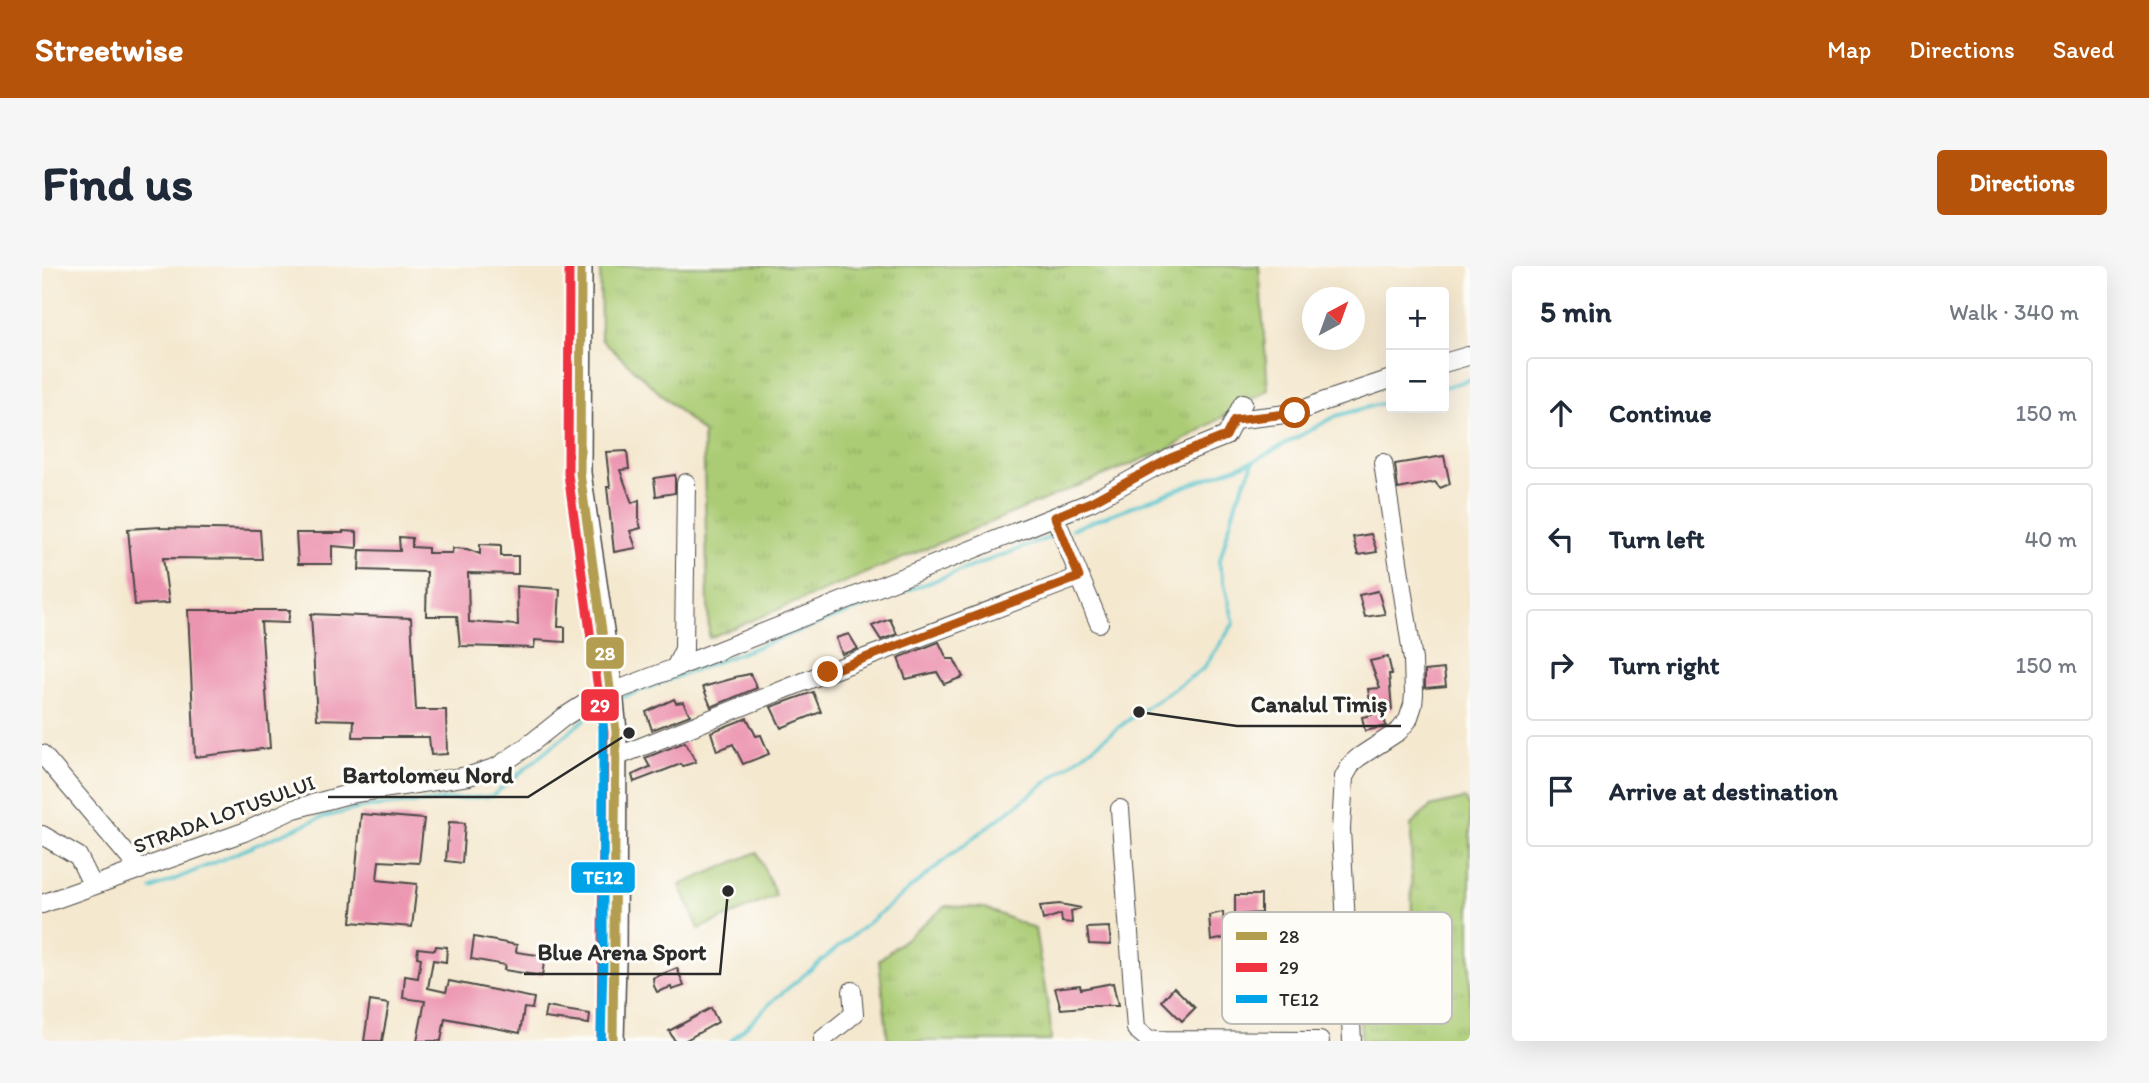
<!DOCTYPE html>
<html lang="en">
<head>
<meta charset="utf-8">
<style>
  :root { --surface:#fff; --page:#f6f6f7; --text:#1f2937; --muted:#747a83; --line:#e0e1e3; --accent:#b45309 }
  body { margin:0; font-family:Itim,sans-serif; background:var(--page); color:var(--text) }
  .controls { position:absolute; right:21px; top:21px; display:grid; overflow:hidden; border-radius:7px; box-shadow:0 7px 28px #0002 }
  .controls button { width:63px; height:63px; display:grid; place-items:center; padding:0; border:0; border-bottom:2px solid var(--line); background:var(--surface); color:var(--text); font:35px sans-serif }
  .compass { position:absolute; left:1260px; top:21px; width:63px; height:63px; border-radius:50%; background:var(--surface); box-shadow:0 7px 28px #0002; rotate:41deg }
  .stop { position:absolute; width:21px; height:21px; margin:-16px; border:5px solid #b45309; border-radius:50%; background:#fff }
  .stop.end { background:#b45309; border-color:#fff; box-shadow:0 2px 7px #0008 }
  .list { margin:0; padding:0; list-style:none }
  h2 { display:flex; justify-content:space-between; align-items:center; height:91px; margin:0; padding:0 28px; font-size:30px }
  h2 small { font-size:23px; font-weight:400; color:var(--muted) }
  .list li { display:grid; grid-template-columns:46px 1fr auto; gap:21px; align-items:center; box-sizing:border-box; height:112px; margin:0 14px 14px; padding:0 14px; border:2px solid var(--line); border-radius:7px }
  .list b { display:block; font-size:26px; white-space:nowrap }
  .list em { font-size:23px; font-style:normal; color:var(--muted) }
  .icon { flex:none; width:38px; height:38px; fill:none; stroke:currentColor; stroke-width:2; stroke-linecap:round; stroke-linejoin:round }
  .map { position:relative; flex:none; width:1428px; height:775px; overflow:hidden; border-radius:7px }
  header { display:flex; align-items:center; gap:42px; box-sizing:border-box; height:98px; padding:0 35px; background:var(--accent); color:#fff }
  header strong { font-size:33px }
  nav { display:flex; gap:38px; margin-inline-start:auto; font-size:24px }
  .intro { display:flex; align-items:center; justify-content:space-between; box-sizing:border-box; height:168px; padding:0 42px }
  h1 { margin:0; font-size:49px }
  .button { padding:18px 32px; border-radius:7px; background:var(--accent); color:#fff; font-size:24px; font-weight:700 }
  main { display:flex; gap:42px; padding:0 42px }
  aside { flex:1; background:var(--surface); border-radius:7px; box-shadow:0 7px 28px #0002 }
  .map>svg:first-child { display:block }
  .grass { fill:url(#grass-tufts); stroke:#6b7c50; stroke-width:2 }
  .pitch { fill:#abcc74; stroke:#6b7c50; stroke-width:2 }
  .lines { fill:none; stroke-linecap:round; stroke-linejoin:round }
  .stream { stroke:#57c4ce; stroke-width:3.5 }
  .building { fill:#ec95b1 }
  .minor-casing { stroke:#494744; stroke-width:20 }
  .major-casing { stroke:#494744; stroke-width:24 }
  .minor { stroke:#fff; stroke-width:18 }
  .major { stroke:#fff; stroke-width:21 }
  .bus-1-casing { stroke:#fdfcf7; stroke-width:14 }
  .bus-2-casing { stroke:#fdfcf7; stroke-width:14 }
  .bus-3-casing { stroke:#fdfcf7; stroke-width:14 }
  .bus-1 { stroke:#b29d51; stroke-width:9 }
  .bus-2 { stroke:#ef3341; stroke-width:9 }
  .bus-3 { stroke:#00a3e8; stroke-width:9 }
  .route { stroke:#b45309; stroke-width:9 }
  .labels { text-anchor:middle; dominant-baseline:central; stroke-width:6; stroke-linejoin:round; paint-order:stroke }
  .street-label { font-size:21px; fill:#2b2b2b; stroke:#fdfcf7 }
  .key { fill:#fdfcf7; stroke:#bebdba; stroke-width:2 }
  .key-label { font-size:19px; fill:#2b2b2b }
  .leader { fill:none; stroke:#2b2b2b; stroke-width:2.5 }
  .callout-dot { fill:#2b2b2b; stroke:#fdfcf7; stroke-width:2.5 }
  .callout-label { font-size:23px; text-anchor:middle; font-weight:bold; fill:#2b2b2b; stroke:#fdfcf7; stroke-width:6; stroke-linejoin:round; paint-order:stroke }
  .line-badge { stroke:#fdfcf7; stroke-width:2.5 }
  .badge-label { font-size:19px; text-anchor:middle; font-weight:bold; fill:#fff }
</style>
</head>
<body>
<header>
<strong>Streetwise</strong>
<nav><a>Map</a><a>Directions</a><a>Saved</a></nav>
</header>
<div class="intro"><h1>Find us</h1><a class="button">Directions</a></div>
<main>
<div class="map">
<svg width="1428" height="775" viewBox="0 0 1428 775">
  <defs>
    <pattern id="grass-tufts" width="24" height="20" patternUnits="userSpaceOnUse" patternTransform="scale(1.75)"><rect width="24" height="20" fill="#abcc74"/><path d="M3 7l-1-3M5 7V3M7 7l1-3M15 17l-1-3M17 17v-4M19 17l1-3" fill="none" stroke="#93af65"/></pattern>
  </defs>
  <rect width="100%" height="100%" fill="#fdfcf7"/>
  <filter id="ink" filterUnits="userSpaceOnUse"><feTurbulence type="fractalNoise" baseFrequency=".0143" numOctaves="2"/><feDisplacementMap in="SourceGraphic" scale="14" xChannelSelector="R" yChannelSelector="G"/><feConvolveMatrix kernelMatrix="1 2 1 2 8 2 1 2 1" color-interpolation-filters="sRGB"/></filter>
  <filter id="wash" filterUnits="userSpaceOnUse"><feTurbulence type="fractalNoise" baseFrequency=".00686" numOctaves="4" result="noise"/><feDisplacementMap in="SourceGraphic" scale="28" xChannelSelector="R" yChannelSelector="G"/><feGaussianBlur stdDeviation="1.57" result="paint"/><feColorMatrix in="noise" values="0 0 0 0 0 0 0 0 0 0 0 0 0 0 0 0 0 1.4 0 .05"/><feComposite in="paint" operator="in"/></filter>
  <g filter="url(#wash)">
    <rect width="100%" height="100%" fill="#f4e8cf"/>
    <!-- grass -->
    <path class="grass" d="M 558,0 L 1217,0 L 1226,124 L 1128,182 L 667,372 L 661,167 L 559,73 Z
      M 1422,533 L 1428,542 L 1428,775 L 1319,775 L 1317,682 L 1370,681 L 1369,559 L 1388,541 Z
      M 904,640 L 943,642 L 993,663 L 1008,753 L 1009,775 L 846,775 L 837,694 Z"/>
    <!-- pitch -->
    <path class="pitch" d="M 715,586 L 734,630 L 657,663 L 638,619 Z"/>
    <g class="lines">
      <!-- stream -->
      <path class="stream" d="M 1402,121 L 1428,114
        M 1030,263 L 1211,195
        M 581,431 L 1009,271
        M 110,623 L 278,552 L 319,542 L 450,530 L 560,439
        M 689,775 L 734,732 L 909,589 L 1097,446 L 1161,403 L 1192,357 L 1177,297 L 1195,233 L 1212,195 L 1294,150 L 1349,135"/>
    </g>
    <g id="blocks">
      <!-- building -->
      <path class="building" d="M 585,185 L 587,203 L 578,204 L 590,237 L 597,234 L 597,255 L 599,262 L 588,265 L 594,282 L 572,286 L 565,221 L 568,221 L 564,186 Z
        M 1402,190 L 1408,218 L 1398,222 L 1393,216 L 1356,223 L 1353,198 Z
        M 633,209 L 633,227 L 614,230 L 612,212 Z
        M 118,261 L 118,262 L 218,264 L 220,293 L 121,292 L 127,337 L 93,339 L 86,263 Z
        M 301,265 L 315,266 L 315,282 L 290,280 L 290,298 L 256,298 L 254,267 L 301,267 Z
        M 1329,268 L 1335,286 L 1316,289 L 1311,271 Z
        M 357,271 L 370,272 L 370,281 L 386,282 L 386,287 L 410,287 L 411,282 L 425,283 L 438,288 L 438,278 L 459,279 L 459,290 L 476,290 L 476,308 L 426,307 L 427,356 L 476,359 L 475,320 L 518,323 L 516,361 L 523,361 L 523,376 L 493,374 L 492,382 L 418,380 L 415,350 L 384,350 L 385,306 L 317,304 L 318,284 L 358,285 Z
        M 1336,325 L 1343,348 L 1323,351 L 1317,329 Z
        M 146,344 L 248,344 L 246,357 L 219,356 L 228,482 L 153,491 Z
        M 269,348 L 369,352 L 374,444 L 404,444 L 405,488 L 389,489 L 387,471 L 311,471 L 312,454 L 275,453 Z
        M 848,353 L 855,368 L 839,374 L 830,360 Z
        M 807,368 L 816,383 L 800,388 L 794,372 Z
        M 897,376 L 905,393 L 912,393 L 921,411 L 902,418 L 895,406 L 864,413 L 856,392 Z
        M 1346,391 L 1350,408 L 1347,408 L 1350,444 L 1347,445 L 1344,436 L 1339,436 L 1344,460 L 1323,465 L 1320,451 L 1330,449 L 1326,423 L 1338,422 L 1328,395 Z
        M 1402,403 L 1404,420 L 1383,422 L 1383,405 Z
        M 708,408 L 715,422 L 669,441 L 661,421 L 693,412 L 693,411 Z
        M 771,426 L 779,446 L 739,462 L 729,441 Z
        M 632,433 L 634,437 L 641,436 L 648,449 L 610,464 L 604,446 Z
        M 705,452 L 714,470 L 719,469 L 727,488 L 701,498 L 691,478 L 675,485 L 669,466 Z
        M 643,476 L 654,496 L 641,500 L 639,498 L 592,516 L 590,509 L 608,501 L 603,492 Z
        M 319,548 L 382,553 L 377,597 L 337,595 L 335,614 L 375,618 L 370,661 L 309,656 Z
        M 407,556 L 423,557 L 420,597 L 404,595 Z
        M 1193,629 L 1219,629 L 1219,647 L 1193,649 Z
        M 1018,638 L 1039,642 L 1029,645 L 1030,657 L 1020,656 L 1019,648 L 1001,654 L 998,640 Z
        M 1181,646 L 1183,672 L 1169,675 L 1167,649 Z
        M 1067,661 L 1069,679 L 1047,678 L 1045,662 Z
        M 432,671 L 475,679 L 474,686 L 503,690 L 500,710 L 462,704 L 463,699 L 429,693 Z
        M 394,680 L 405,681 L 404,696 L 391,694 L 386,722 L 404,726 L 407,715 L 492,732 L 490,743 L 482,742 L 478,767 L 403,752 L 399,775 L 375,775 L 383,735 L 361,732 L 363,710 L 376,712 L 379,692 L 375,691 L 376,682 L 393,684 Z
        M 635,702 L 642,720 L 630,724 L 629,721 L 615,726 L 612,720 L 611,712 Z
        M 1071,717 L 1076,740 L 1041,740 L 1041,741 L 1019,743 L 1013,722 L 1038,719 L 1039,723 Z
        M 1132,721 L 1153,742 L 1140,755 L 1120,735 Z
        M 328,735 L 347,738 L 340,775 L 322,775 Z
        M 504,741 L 548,748 L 547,758 L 502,752 Z
        M 669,742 L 676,756 L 642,775 L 633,775 L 627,765 Z"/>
    </g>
  </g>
  <g filter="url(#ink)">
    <use href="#blocks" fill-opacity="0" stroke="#494744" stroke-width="2"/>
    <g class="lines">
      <!-- minor casing -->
      <g class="minor-casing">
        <path id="minor" d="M 1402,97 L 1426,90
          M 1192,154 L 1253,147 L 1280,136 L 1349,113
          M 1013,251 L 1057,357
          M 633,402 L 1049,236 L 1129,192 L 1184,170 L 1201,137
          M 0,488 L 98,604
          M 574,491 L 786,406 L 1037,311
          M 1078,543 L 1094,763 L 1106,773 L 1116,774 L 1278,775
          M 0,569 L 36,590 L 51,620
          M 0,638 L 202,566 L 252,543 L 307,528 L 427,510 L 455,501 L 483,482 L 522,451 L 547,435 L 633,402 L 642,383 L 644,217
          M 781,775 L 781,773 L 812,748 L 810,725
          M 1310,775 L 1299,563 L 1302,511 L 1310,497 L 1317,491 L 1357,465 L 1366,454 L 1371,439 L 1372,428 L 1371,394 L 1341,197"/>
      </g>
      <!-- major casing -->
      <g class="major-casing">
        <path id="major" d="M 539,0 L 538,207 L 570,426 L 574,465 L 573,695 L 571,775"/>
      </g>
      <!-- minor -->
      <use href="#minor" class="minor"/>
      <!-- major -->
      <use href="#major" class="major"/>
      <!-- bus-1 casing -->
      <g class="bus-1-casing">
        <path id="bus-1" d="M 539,0 L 538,207 L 574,465 L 571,775"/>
      </g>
      <!-- bus-2 casing -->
      <g class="bus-2-casing">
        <path id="bus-2" d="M 527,0 L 526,208 L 562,466 L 559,775"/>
      </g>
      <!-- bus-3 casing -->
      <g class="bus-3-casing">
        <path id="bus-3" d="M 559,775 L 561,695 L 561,448"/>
      </g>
      <!-- bus-1 -->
      <use href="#bus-1" class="bus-1"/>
      <!-- bus-2 -->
      <use href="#bus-2" class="bus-2"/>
      <!-- bus-3 -->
      <use href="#bus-3" class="bus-3"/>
    </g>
  </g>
  <g class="lines" filter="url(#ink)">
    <!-- route -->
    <path class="route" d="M 786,406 L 1037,311 L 1013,251 L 1049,236 L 1129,192 L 1184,170 L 1192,154 L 1253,147"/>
  </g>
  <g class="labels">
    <!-- street labels -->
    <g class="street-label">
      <text transform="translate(182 548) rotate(-20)">STRADA LOTUSULUI</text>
    </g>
  </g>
  <!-- legend -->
  <rect x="1180" y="646" width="230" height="112" rx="10" class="key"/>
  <rect x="1194" y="666" width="31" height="8" fill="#b29d51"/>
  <rect x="1194" y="697" width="31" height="9" fill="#ef3341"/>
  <rect x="1194" y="729" width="31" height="8" fill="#00a3e8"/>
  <g class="key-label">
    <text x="1237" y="677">28</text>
    <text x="1237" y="708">29</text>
    <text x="1237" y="740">TE12</text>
  </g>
  <!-- callouts -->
  <path class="leader" d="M1097 446L1195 460H1359M587 467L486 531H286M686 625L678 708H482"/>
  <g class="callout-dot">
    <circle cx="1097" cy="446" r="7"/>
    <circle cx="587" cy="467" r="7"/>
    <circle cx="686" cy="625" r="7"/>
  </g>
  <g class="callout-label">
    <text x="1277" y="446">Canalul Timiș</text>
    <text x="386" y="517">Bartolomeu Nord</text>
    <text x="580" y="694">Blue Arena Sport</text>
  </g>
  <g class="line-badge">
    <rect x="543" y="370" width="40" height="34" rx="7" fill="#b29d51"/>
    <rect x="538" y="422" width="40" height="34" rx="7" fill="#ef3341"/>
    <rect x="528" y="595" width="66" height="33" rx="7" fill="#00a3e8"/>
  </g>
  <g class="badge-label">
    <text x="563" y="394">28</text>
    <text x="558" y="446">29</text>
    <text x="561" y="618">TE12</text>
  </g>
</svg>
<div class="controls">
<button>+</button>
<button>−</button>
</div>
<svg class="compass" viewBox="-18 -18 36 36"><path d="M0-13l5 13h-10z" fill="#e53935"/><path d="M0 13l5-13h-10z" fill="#747a83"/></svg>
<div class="stop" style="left:1253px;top:147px"></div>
<div class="stop end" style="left:786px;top:406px"></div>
</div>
<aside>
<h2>5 min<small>Walk · 340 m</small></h2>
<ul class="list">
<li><svg class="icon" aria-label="ahead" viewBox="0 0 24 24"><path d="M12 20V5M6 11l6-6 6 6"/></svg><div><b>Continue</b></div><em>150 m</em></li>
<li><svg class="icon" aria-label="left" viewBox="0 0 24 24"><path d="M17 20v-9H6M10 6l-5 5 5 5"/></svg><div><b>Turn left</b></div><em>40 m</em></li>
<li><svg class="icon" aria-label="right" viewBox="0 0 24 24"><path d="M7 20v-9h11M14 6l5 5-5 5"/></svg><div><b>Turn right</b></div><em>150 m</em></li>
<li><svg class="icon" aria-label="arrive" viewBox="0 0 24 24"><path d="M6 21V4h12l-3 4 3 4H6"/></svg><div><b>Arrive at destination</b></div></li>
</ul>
</aside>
</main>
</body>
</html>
